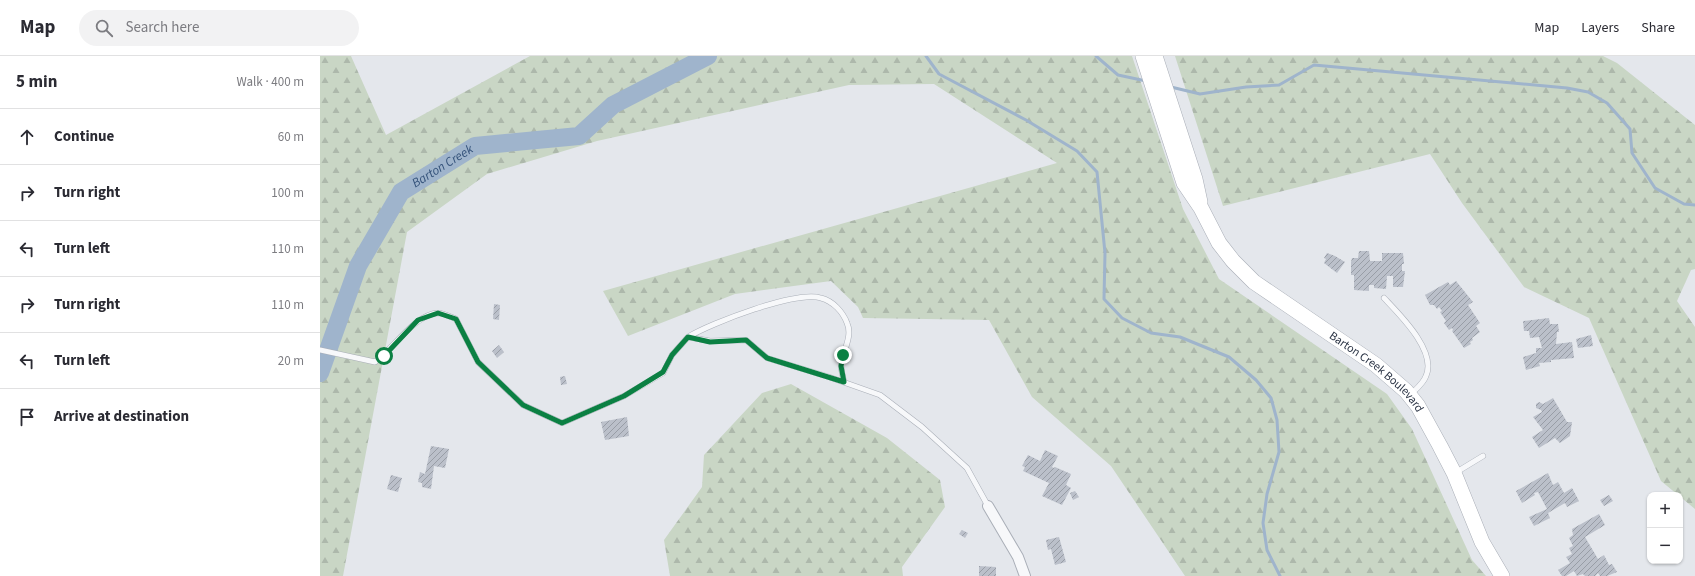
<!DOCTYPE html>
<html lang="en">
<head>
<meta charset="utf-8">
<style>
  :root { --surface:#fff; --page:#f2f2f3; --text:#2b2b33; --muted:#7c7c81; --line:#e1e1e2 }
  body { margin:0; font-family:"Source Sans 3",sans-serif; background:var(--page); color:var(--text) }
  .controls { position:absolute; right:12px; bottom:12px; display:grid; overflow:hidden; border-radius:8px; box-shadow:0 1px 3px #0004 }
  .controls button { width:36px; height:36px; display:grid; place-items:center; padding:0; border:0; border-bottom:1px solid var(--line); background:var(--surface); color:var(--text); font:20px sans-serif }
  .stop { position:absolute; width:12px; height:12px; margin:-9px; border:3px solid #0b8043; border-radius:50%; background:#fff }
  .stop.end { background:#0b8043; border-color:#fff; box-shadow:0 1px 4px #0008 }
  .list { margin:0; padding:0; list-style:none }
  h2 { display:flex; justify-content:space-between; align-items:center; height:52px; margin:0; padding:0 16px; font-size:17px }
  h2 small { font-size:13px; font-weight:400; color:var(--muted) }
  .list li { display:grid; grid-template-columns:26px 1fr auto; gap:12px; align-items:center; box-sizing:border-box; height:56px; padding:0 16px; border-top:1px solid var(--line) }
  .list b { display:block; font-size:15px; white-space:nowrap }
  .list em { font-size:13px; font-style:normal; color:var(--muted) }
  .icon { flex:none; width:22px; height:22px; fill:none; stroke:currentColor; stroke-width:2; stroke-linecap:round; stroke-linejoin:round }
  .map { position:relative; flex:none; width:1375px; height:520px; overflow:hidden }
  header { display:flex; align-items:center; gap:24px; box-sizing:border-box; height:56px; padding:0 20px; background:var(--surface); border-bottom:1px solid var(--line) }
  header strong { font-size:19px }
  nav { display:flex; gap:22px; margin-inline-start:auto; font-size:14px }
  .search { width:280px; height:36px; background:var(--page); display:flex; align-items:center; gap:10px; box-sizing:border-box; padding:0 14px; border-radius:22px; color:var(--muted); font-size:15px }
  main { display:flex }
  aside { flex:1; background:var(--surface) }
  .map>svg:first-child { display:block }
  .forest { fill:url(#forest-firs) }
  .lines { fill:none; stroke-linecap:round; stroke-linejoin:round }
  .stream { stroke:#9fb4cc; stroke-width:3 }
  .river { stroke:#9fb4cc; stroke-width:18 }
  .building { fill:url(#building-hatch) }
  .lane-casing { stroke:#a9aeb7; stroke-width:6 }
  .street-casing { stroke:#a9aeb7; stroke-width:12 }
  .secondary-casing { stroke:#a9aeb7; stroke-width:16 }
  .lane { stroke:#f7f8fa; stroke-width:5 }
  .street { stroke:#f7f8fa; stroke-width:10 }
  .secondary { stroke:#fff; stroke-width:15 }
  .route { stroke:#0b8043; stroke-width:5 }
  .labels { text-anchor:middle; dominant-baseline:central; stroke-width:4; stroke-linejoin:round; paint-order:stroke }
  .street-label { font-size:12px; fill:#2b3445; stroke:#f4f6f9 }
  .water-label { font-size:13px; font-style:italic; fill:#34527a; stroke:#f4f6f9 }
</style>
</head>
<body>
<header>
<strong>Map</strong>
<div class="search"><svg class="icon" aria-label="search" viewBox="0 0 24 24"><circle cx="10" cy="10" r="6"/><path d="M15 15l6 6"/></svg>Search here</div>
<nav><a>Map</a><a>Layers</a><a>Share</a></nav>
</header>
<main>
<aside>
<h2>5 min<small>Walk · 400 m</small></h2>
<ul class="list">
<li><svg class="icon" aria-label="ahead" viewBox="0 0 24 24"><path d="M12 20V5M6 11l6-6 6 6"/></svg><div><b>Continue</b></div><em>60 m</em></li>
<li><svg class="icon" aria-label="right" viewBox="0 0 24 24"><path d="M7 20v-9h11M14 6l5 5-5 5"/></svg><div><b>Turn right</b></div><em>100 m</em></li>
<li><svg class="icon" aria-label="left" viewBox="0 0 24 24"><path d="M17 20v-9H6M10 6l-5 5 5 5"/></svg><div><b>Turn left</b></div><em>110 m</em></li>
<li><svg class="icon" aria-label="right" viewBox="0 0 24 24"><path d="M7 20v-9h11M14 6l5 5-5 5"/></svg><div><b>Turn right</b></div><em>110 m</em></li>
<li><svg class="icon" aria-label="left" viewBox="0 0 24 24"><path d="M17 20v-9H6M10 6l-5 5 5 5"/></svg><div><b>Turn left</b></div><em>20 m</em></li>
<li><svg class="icon" aria-label="arrive" viewBox="0 0 24 24"><path d="M6 21V4h12l-3 4 3 4H6"/></svg><div><b>Arrive at destination</b></div></li>
</ul>
</aside>
<div class="map">
<svg width="1375" height="520" viewBox="0 0 1375 520">
  <defs>
    <pattern id="forest-firs" width="22" height="20" patternUnits="userSpaceOnUse"><rect width="22" height="20" fill="#c9d6c5"/><path d="M5 1l3.5 6h-7zM16 11l3.5 6h-7z" fill="#adb8ab"/></pattern>
    <pattern id="building-hatch" width="6" height="6" patternUnits="userSpaceOnUse"><rect width="6" height="6" fill="#bbc0ca"/><path d="M-1 1l2-2M0 6l6-6M5 7l2-2" fill="none" stroke="#989da6"/></pattern>
  </defs>
  <rect width="100%" height="100%" fill="#e4e7ec"/>
  <!-- forest -->
  <path class="forest" d="M 0,0 L 31,0 L 66,79 L 210,0 L 812,0 L 863,153 L 899,223 L 1067,338 L 1092,373 L 1152,504 L 1166,520 L 865,520 L 791,410 L 712,341 L 669,264 L 543,262 L 538,251 L 511,225 L 415,238 L 308,280 L 283,235 L 737,107 L 614,28 L 529,29 L 277,85 L 167,118 L 87,176 L 23,520 L 0,520 Z
    M 855,0 L 1283,0 L 1297,7 L 1375,69 L 1375,213 L 1371,214 L 1357,245 L 1375,271 L 1375,453 L 1341,425 L 1269,262 L 1204,231 L 1142,147 L 1110,98 L 903,150 Z
    M 471,328 L 567,382 L 620,424 L 625,451 L 582,511 L 583,520 L 350,520 L 344,484 L 382,431 L 384,399 L 442,337 Z"/>
  <g class="lines">
    <!-- stream -->
    <path class="stream" d="M 606,0 L 619,18 L 706,64 L 757,95 L 777,116 L 785,197 L 784,243 L 802,262 L 831,277 L 860,281 L 909,301 L 936,324 L 951,342 L 957,364 L 959,396 L 947,438 L 943,467 L 947,494 L 960,520
      M 776,0 L 798,19 L 826,25
      M 851,31 L 880,38 L 926,31 L 959,29 L 994,9 L 1247,32 L 1268,36 L 1287,47 L 1310,73 L 1312,97 L 1335,132 L 1364,148 L 1375,149"/>
    <!-- river -->
    <path class="river" id="s1" d="M 0,317 L 38,210 L 81,136 L 155,90 L 259,80 L 293,49 L 388,0"/>
  </g>
  <!-- building -->
  <path class="building" d="M 1039,195 L 1049,195 L 1050,205 L 1062,205 L 1062,197 L 1083,197 L 1084,208 L 1082,208 L 1082,215 L 1085,215 L 1083,231 L 1073,231 L 1073,220 L 1067,220 L 1066,233 L 1054,232 L 1054,229 L 1049,229 L 1049,235 L 1034,234 L 1034,219 L 1031,219 L 1031,206 L 1032,202 L 1038,202 Z
    M 1007,197 L 1015,200 L 1025,206 L 1017,217 L 1004,207 L 1006,203 L 1004,202 Z
    M 1136,225 L 1153,246 L 1148,249 L 1160,267 L 1156,270 L 1160,276 L 1152,282 L 1153,284 L 1150,286 L 1151,288 L 1144,292 L 1132,275 L 1133,274 L 1132,272 L 1129,274 L 1124,267 L 1126,265 L 1120,256 L 1122,255 L 1119,251 L 1117,253 L 1114,249 L 1110,249 L 1105,239 L 1128,226 L 1130,229 Z
    M 174,248 L 180,249 L 179,264 L 173,263 Z
    M 1229,262 L 1230,268 L 1238,268 L 1239,276 L 1237,276 L 1236,288 L 1252,286 L 1254,302 L 1231,304 L 1231,306 L 1219,307 L 1220,310 L 1206,314 L 1203,301 L 1216,297 L 1216,292 L 1222,292 L 1219,281 L 1210,282 L 1209,275 L 1204,275 L 1203,265 Z
    M 1271,279 L 1273,290 L 1258,292 L 1256,283 Z
    M 179,289 L 184,296 L 177,302 L 172,295 Z
    M 245,320 L 247,328 L 241,329 L 240,321 Z
    M 1233,342 L 1247,366 L 1252,366 L 1250,380 L 1240,387 L 1235,382 L 1219,392 L 1212,381 L 1223,374 L 1213,361 L 1222,356 L 1221,354 L 1216,352 L 1216,348 L 1219,346 L 1223,348 Z
    M 307,361 L 309,380 L 285,384 L 281,366 Z
    M 111,390 L 129,393 L 125,412 L 114,410 L 111,433 L 102,431 L 102,427 L 98,426 L 100,416 L 105,418 Z
    M 725,394 L 738,400 L 732,411 L 734,412 L 735,411 L 751,418 L 746,429 L 751,432 L 742,449 L 722,440 L 729,427 L 703,415 L 705,411 L 702,410 L 708,399 L 720,405 Z
    M 1228,417 L 1233,429 L 1238,426 L 1244,437 L 1252,432 L 1259,445 L 1247,451 L 1245,447 L 1228,457 L 1230,462 L 1214,470 L 1209,461 L 1227,453 L 1218,436 L 1214,437 L 1215,439 L 1202,447 L 1196,435 Z
    M 71,419 L 82,422 L 78,436 L 67,433 Z
    M 755,435 L 759,441 L 753,444 L 750,437 Z
    M 1289,439 L 1293,445 L 1284,450 L 1280,444 Z
    M 1279,458 L 1285,469 L 1265,481 L 1278,503 L 1284,499 L 1289,509 L 1292,508 L 1297,516 L 1287,520 L 1280,520 L 1278,517 L 1275,520 L 1265,520 L 1263,518 L 1257,520 L 1254,515 L 1246,520 L 1242,520 L 1238,514 L 1250,507 L 1246,501 L 1252,498 L 1249,492 L 1253,490 L 1249,482 L 1253,479 L 1252,473 Z
    M 642,474 L 648,477 L 645,482 L 639,478 Z
    M 739,481 L 746,506 L 735,509 L 731,493 L 728,494 L 726,484 Z
    M 659,510 L 676,511 L 676,520 L 659,520 Z"/>
  <g class="lines">
    <!-- lane casing -->
    <g class="lane-casing">
      <path id="lane" d="M 1064,242 C 1080,259 1117,295 1106,320 C 1103,328 1096,333 1090,339
        M 368,281 C 391,267 477,234 501,242 C 513,245 523,256 527,267 C 533,280 523,295 521,308 C 521,314 523,321 524,326
        M 0,294 L 55,306 C 73,293 95,258 118,257 C 123,257 131,261 136,263 L 158,306 L 203,349 L 242,367 L 304,340 L 343,317 L 352,299 L 368,281 L 390,285 L 426,284 L 447,302 L 509,321 L 560,339 L 602,371 L 647,412 L 668,450
        M 1135,417 L 1163,400"/>
    </g>
    <!-- street casing -->
    <g class="street-casing">
      <path id="street" d="M 668,450 L 698,501 L 705,520"/>
    </g>
    <!-- secondary casing -->
    <g class="secondary-casing">
      <g id="secondary">
        <path id="s2" d="M 823,0 L 864,127 L 881,152 L 899,187 L 913,205 L 934,226 L 1056,309 L 1086,335 L 1098,350 L 1120,390 L 1134,417 L 1162,486 L 1182,520"/>
        <path d="M 835,0 L 875,123 L 880,146"/>
      </g>
    </g>
    <!-- lane -->
    <use href="#lane" class="lane"/>
    <!-- street -->
    <use href="#street" class="street"/>
    <!-- secondary -->
    <use href="#secondary" class="secondary"/>
  </g>
  <g class="lines">
    <!-- route -->
    <path class="route" d="M 64,300 L 98,264 L 118,257 L 136,263 L 158,306 L 203,349 L 242,367 L 304,340 L 343,316 L 352,299 L 368,281 L 390,286 L 426,284 L 447,302 L 524,326 L 521,310 L 523,299"/>
  </g>
  <g class="labels">
    <!-- street labels -->
    <g class="street-label">
      <text stroke="none"><textPath href="#s2" startOffset="408">Barton Creek Boulevard</textPath></text>
    </g>
    <!-- water labels -->
    <g class="water-label">
      <text stroke="none"><textPath href="#s1" startOffset="248">Barton Creek</textPath></text>
    </g>
  </g>
</svg>
<div class="controls">
<button>+</button>
<button>−</button>
</div>
<div class="stop" style="left:64px;top:300px"></div>
<div class="stop end" style="left:523px;top:299px"></div>
</div>
</main>
</body>
</html>
